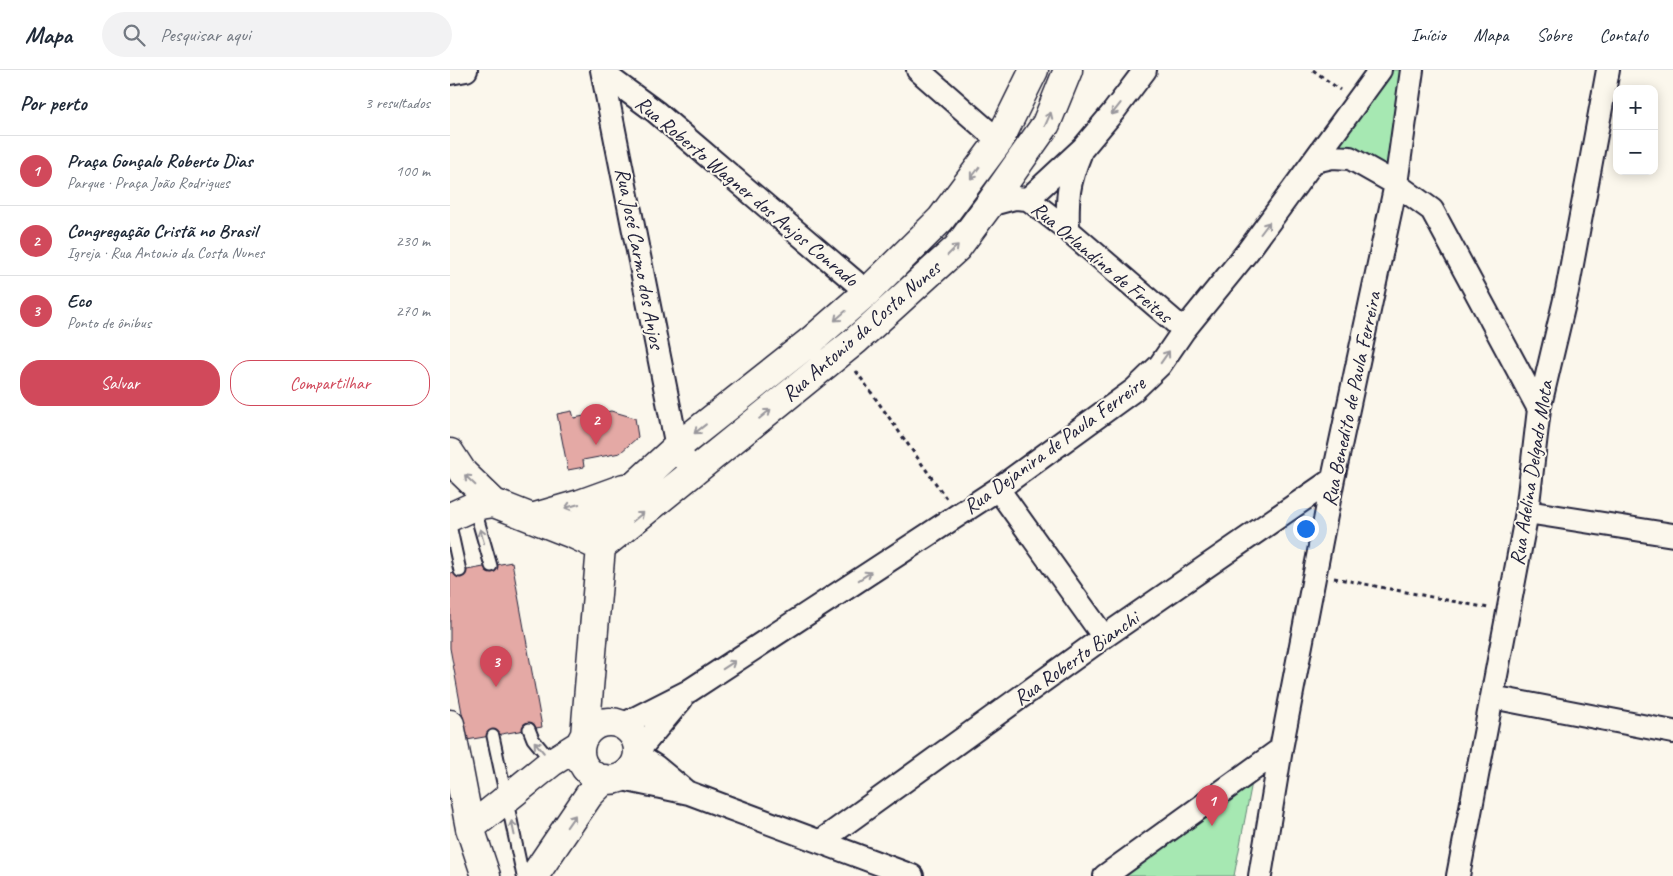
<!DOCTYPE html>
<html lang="pt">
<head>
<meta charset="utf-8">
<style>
  :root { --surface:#fff; --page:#f2f2f3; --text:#1f2937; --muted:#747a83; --line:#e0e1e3; --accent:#d1495b }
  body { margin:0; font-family:Caveat,sans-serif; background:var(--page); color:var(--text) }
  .controls { position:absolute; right:15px; top:15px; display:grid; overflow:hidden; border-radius:10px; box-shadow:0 2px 12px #0003 }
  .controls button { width:45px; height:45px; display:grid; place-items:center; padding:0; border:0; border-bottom:1px solid var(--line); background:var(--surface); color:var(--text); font:25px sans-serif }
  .you { position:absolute; left:855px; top:458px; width:18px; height:18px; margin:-12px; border:4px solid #fff; border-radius:50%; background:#1a73e8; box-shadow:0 0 0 8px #1a73e833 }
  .badge { display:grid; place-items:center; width:32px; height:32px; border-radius:50%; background:var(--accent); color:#fff; font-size:16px; font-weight:700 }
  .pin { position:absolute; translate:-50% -41px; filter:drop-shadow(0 1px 2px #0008) }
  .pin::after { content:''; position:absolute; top:26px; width:18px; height:15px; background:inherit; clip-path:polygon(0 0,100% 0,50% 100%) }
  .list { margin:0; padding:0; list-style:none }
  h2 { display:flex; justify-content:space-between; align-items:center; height:65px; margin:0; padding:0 20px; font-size:21px }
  h2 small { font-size:16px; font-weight:400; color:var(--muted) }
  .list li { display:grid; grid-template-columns:32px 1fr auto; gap:15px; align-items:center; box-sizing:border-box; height:70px; padding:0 20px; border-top:1px solid var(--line) }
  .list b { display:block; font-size:19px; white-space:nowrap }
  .list p { margin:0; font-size:16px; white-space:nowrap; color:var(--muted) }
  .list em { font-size:16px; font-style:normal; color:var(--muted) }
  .actions { display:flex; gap:10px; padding:15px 20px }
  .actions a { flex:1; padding:11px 0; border:1px solid var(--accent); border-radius:20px; text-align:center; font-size:18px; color:var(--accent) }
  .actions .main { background:var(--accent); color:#fff }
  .icon { flex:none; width:28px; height:28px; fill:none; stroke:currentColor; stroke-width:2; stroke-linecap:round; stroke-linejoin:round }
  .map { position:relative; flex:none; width:1223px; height:806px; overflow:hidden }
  header { display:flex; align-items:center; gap:30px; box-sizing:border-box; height:70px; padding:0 25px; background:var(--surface); border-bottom:1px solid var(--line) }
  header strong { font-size:24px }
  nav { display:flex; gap:28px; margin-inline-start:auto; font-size:18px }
  .search { width:350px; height:45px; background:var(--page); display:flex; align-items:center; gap:12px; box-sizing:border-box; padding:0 18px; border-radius:28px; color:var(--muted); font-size:19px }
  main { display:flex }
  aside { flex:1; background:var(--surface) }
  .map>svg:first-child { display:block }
  .green { fill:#a6e8b2; stroke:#648576 }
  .building { fill:#e4a9a5; stroke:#22223b }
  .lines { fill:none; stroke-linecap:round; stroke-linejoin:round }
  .service-casing { stroke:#22223b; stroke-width:15 }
  .minor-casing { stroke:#22223b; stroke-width:26 }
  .secondary-casing { stroke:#22223b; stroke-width:31 }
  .path { stroke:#22223b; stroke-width:3; stroke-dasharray:4 4; stroke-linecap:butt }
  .service { stroke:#fbf7ec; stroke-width:11 }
  .minor { stroke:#fbf7ec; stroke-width:22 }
  .secondary { stroke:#fbf7ec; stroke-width:28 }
  .oneway { stroke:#99979c }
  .labels { text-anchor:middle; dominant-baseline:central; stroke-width:4; stroke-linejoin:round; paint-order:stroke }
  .street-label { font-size:21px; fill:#22223b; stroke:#fbf7ec }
</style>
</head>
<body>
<header>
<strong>Mapa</strong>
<div class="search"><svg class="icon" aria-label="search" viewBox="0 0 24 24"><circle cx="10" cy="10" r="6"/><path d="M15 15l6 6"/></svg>Pesquisar aqui</div>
<nav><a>Início</a><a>Mapa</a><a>Sobre</a><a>Contato</a></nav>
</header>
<main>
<aside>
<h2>Por perto<small>3 resultados</small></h2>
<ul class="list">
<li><span class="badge">1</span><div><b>Praça Gonçalo Roberto Dias</b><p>Parque · Praça João Rodrigues</p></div><em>100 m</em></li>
<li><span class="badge">2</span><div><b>Congregação Cristã no Brasil</b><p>Igreja · Rua Antonio da Costa Nunes</p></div><em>230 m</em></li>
<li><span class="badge">3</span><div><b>Eco</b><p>Ponto de ônibus</p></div><em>270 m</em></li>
</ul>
<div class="actions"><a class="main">Salvar</a><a>Compartilhar</a></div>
</aside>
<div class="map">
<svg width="1223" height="806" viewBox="0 0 1223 806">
  <rect width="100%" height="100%" fill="#fbf7ec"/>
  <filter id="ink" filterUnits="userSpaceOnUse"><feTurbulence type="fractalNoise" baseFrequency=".02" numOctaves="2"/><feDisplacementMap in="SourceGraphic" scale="10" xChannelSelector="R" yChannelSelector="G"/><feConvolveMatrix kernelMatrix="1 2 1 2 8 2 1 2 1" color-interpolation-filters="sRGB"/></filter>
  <g filter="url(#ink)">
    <!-- green -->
    <path class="green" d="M 930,0 L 962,0 L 946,114 L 882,87 Z
      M 803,707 L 784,806 L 659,806 Z"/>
    <!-- building -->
    <path class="building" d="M 122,341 L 124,348 L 161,341 L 185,348 L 188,367 L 170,383 L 133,390 L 134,397 L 118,400 L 107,344 Z
      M 62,492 L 92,657 L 17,670 L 0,578 L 0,503 Z"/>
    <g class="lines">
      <!-- service casing -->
      <g class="service-casing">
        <path id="service" d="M 24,436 L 41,496
          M 0,455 L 10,501
          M 79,659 L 83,669 L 102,692
          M 43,666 L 73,806"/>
      </g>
      <!-- minor casing -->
      <g class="minor-casing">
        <path id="minor" d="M 152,0 L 227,377 L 243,402
          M 468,0 L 549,71
          M 0,3 L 16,0
          M 153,3 L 206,42 L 417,222
          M 865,91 L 882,87 L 900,88 L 946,114 L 982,140 L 1089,339
          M 578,129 L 633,78 L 664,41 L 695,0
          M 539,135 L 565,128 L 578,129 L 618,160 L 734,260
          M 618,160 C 617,128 618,113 630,84
          M 548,419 L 654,567
          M 1077,442 L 1223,465
          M 1042,627 L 1223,662
          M 172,655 L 239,621 L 548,419 L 684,320 L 710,295 L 734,260 L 798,181 L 930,0
          M 189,680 L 231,630
          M 189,686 L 205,696 L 234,720
          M 168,708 L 239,723 L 462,806
          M 371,771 L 654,567 L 883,409
          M 655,806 L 831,679
          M 810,806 L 831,679 L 883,409 L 946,114 L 962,0
          M 1008,806 L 1077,442 L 1089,339 L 1117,221 L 1158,0"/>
      </g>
      <!-- secondary casing -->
      <g class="secondary-casing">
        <path id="secondary" d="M 0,383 L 13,403 L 44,433 L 125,465 L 142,473
          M 0,447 L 24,436 L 44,433
          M 82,448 L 130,434 L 174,418
          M 125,465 L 158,440 L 227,377 L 362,270 L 417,222 L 491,149 L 549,71 L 584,0
          M 151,477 L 405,271 L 507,178 L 539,135 L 596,54 L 618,0
          M130 681a29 29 0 1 1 58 0a29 29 0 1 1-58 0Z
          M 0,654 L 20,758 L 36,806
          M 135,665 L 151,477
          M 20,758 L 102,692 L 131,674
          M 84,806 L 139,725 L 155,709"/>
      </g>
      <!-- path -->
      <path class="path" d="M 863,0 L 890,20
        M 406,301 L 496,428
        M 884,508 L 1038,538"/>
      <!-- service -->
      <use href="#service" class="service"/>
      <!-- minor -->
      <use href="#minor" class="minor"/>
      <!-- secondary -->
      <use href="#secondary" class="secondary"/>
    </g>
    <!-- one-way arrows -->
    <defs><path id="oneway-shaft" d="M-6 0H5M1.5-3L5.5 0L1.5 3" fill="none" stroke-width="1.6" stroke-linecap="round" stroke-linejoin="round" transform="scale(1.25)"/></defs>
    <g class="oneway">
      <use href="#oneway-shaft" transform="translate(666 39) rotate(128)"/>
      <use href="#oneway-shaft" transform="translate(598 49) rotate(-66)"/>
      <use href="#oneway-shaft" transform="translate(525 103) rotate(127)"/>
      <use href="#oneway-shaft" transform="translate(815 158) rotate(-53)"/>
      <use href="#oneway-shaft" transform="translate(503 180) rotate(-45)"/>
      <use href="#oneway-shaft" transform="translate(390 246) rotate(139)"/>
      <use href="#oneway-shaft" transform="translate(715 287) rotate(-55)"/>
      <use href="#oneway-shaft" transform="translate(315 344) rotate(-39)"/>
      <use href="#oneway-shaft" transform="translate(250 359) rotate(142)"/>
      <use href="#oneway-shaft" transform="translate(20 410) rotate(-136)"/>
      <use href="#oneway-shaft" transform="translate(122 436) rotate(164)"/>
      <use href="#oneway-shaft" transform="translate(188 447) rotate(-39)"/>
      <use href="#oneway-shaft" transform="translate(32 466) rotate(-106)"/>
      <use href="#oneway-shaft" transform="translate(415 506) rotate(-33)"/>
      <use href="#oneway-shaft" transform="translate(279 595) rotate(-33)"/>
      <use href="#oneway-shaft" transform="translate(89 677) rotate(-130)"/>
      <use href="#oneway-shaft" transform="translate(121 751) rotate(-55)"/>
      <use href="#oneway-shaft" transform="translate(63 758) rotate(-102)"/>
    </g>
  </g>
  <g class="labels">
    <!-- street labels -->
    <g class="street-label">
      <text transform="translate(297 121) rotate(40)">Rua Roberto Wagner dos Anjos Conrado</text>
      <text transform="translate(190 188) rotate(79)">Rua José Carmo dos Anjos</text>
      <text transform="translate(652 192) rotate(40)">Rua Orlandino de Freitas</text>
      <text transform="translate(411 261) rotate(-41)">Rua Antonio da Costa Nunes</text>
      <text transform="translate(901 329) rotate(-78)">Rua Benedito de Paula Ferreira</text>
      <text transform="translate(604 375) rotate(-36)">Rua Dejanira de Paula Ferreire</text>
      <text transform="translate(1081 403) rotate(-81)">Rua Adelina Delgado Mota</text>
      <text transform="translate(626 588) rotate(-35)">Rua Roberto Bianchi</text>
    </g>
  </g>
</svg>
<div class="controls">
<button>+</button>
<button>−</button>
</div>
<div class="you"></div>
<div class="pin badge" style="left:762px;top:756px">1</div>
<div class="pin badge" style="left:146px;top:375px">2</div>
<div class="pin badge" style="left:46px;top:617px">3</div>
</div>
</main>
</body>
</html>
